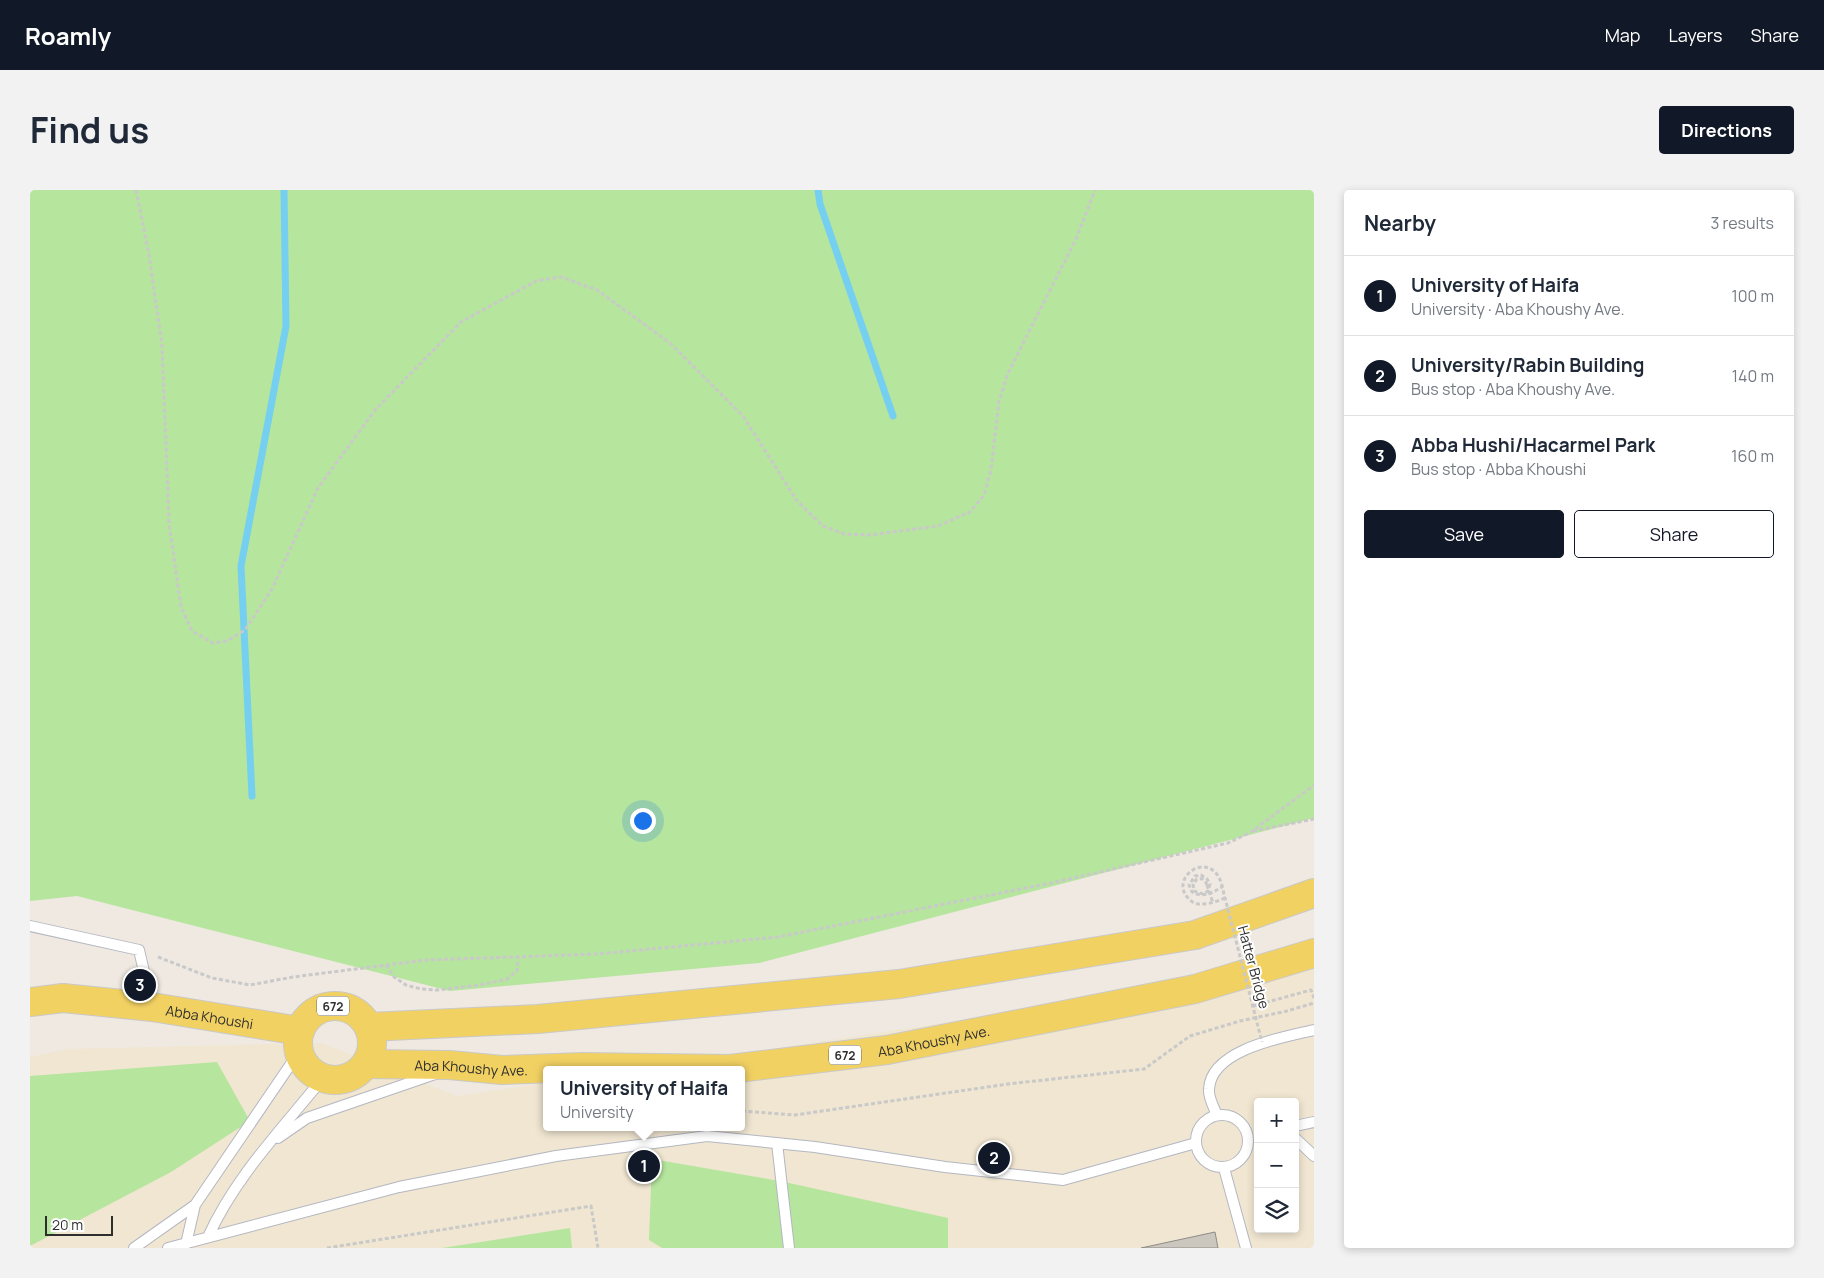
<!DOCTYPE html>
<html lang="en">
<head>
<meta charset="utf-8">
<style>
  :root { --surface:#fff; --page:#f2f2f3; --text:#1f2937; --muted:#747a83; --line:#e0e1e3; --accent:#111827 }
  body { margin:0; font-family:Manrope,sans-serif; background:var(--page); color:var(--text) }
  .controls { position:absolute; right:15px; bottom:15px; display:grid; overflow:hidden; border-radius:5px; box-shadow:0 2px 8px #0003 }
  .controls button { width:45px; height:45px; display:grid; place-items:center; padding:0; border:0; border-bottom:1px solid var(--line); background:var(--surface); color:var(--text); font:25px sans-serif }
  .scale { position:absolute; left:15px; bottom:12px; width:68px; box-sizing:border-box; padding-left:5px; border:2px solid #2e2e2e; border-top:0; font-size:14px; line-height:18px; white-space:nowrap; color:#2e2e2e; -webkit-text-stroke:4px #fff; paint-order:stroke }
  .you { position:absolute; left:612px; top:630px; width:18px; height:18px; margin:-12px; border:4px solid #fff; border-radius:50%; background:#1a73e8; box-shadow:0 0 0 8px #1a73e833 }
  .badge { display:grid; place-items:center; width:32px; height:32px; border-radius:50%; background:var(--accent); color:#fff; font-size:16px; font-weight:700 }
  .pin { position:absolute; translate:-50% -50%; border:2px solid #fff; box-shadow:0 1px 5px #0006 }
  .popup { position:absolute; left:513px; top:876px; width:202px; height:65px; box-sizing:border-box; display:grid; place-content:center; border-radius:5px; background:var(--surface); filter:drop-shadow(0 1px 4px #0005); font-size:16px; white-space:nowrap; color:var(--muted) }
  .popup b { font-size:19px; color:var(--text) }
  .popup::after { content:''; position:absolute; left:50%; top:100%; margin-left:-10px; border:10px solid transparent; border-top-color:var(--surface) }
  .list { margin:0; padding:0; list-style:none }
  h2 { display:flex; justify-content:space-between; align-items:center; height:65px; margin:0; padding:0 20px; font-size:21px }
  h2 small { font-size:16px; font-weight:400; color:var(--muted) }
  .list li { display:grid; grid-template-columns:32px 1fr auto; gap:15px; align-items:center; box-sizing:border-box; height:80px; padding:0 20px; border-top:1px solid var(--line) }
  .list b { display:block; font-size:19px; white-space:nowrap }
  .list p { margin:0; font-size:16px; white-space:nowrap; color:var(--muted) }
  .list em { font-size:16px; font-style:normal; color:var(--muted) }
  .actions { display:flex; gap:10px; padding:15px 20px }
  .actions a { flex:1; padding:11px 0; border:1px solid var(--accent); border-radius:5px; text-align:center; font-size:18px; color:var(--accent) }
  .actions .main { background:var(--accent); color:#fff }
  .icon { flex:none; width:28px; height:28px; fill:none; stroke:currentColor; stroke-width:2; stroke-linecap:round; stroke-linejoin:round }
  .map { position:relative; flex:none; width:1284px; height:1058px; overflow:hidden; border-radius:5px }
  header { display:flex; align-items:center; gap:30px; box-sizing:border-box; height:70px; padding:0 25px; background:var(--accent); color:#fff }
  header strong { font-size:24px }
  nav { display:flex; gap:28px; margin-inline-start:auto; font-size:18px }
  .intro { display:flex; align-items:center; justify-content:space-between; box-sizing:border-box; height:120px; padding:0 30px }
  h1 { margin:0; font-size:35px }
  .button { padding:12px 22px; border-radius:5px; background:var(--accent); color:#fff; font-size:18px; font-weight:700 }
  main { display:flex; gap:30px; padding:0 30px }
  aside { flex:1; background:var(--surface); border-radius:5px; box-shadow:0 2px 8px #0003 }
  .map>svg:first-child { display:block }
  .education { fill:#f0e6d1; fill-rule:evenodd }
  .green { fill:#b6e59e }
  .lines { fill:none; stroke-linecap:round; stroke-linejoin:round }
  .stream { stroke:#75cff0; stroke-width:7 }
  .building { fill:#cbc7bf; stroke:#8e8b86 }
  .service-casing { stroke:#b4b7c1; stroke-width:12 }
  .primary-casing { stroke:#c9c9c9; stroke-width:30 }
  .path { stroke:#c9c9c9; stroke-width:3; stroke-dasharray:4 2.5; stroke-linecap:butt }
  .service { stroke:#fff; stroke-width:10 }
  .primary { stroke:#f2d163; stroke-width:28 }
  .path-bridge { stroke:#c9c9c9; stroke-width:3; stroke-dasharray:4 2.5; stroke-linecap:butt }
  .labels { text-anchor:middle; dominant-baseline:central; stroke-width:4; stroke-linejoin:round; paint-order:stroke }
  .shield { fill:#fff; stroke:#6d6d6d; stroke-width:1 }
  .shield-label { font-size:12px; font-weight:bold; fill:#2e2e2e }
  .street-label { font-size:14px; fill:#2e2e2e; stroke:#fff }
</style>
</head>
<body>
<header>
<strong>Roamly</strong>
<nav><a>Map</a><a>Layers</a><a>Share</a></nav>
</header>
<div class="intro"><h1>Find us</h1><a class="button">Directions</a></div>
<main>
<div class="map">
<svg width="1284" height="1058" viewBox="0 0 1284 1058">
  <rect width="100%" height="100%" fill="#efe9e1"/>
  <!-- education -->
  <path class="education" d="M 1284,766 L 1284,1058 L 0,1058 L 0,867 L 38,859 L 291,853 L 427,906 L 516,893 L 516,937 L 712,937 L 712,880 L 604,880 L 1142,798 ZM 1228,912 L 1265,912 L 1265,1039 L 1228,1039 Z"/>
  <!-- green -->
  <path class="green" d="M 0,0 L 1284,0 L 1284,628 L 729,773 L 420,801 L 47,706 L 0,711 Z
    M 187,872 L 220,931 L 141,982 L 0,1056 L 0,886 Z
    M 622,969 L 750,991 L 918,1028 L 918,1058 L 632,1058 L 619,1050 Z
    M 540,1038 L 542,1058 L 412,1058 Z"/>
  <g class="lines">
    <!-- stream -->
    <path class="stream" d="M 788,0 L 790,14 L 863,226
      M 222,606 L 211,376 L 256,136 L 254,0"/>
  </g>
  <!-- building -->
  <path class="building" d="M 1185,1042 L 1188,1058 L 1111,1058 Z"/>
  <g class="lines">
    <!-- service casing -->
    <g class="service-casing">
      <path id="service" d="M 0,736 L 109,760 L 122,816
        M1166 951a26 26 0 1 1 52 0a26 26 0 1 1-52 0Z
        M 1187,925 C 1184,918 1178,907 1179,899 C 1181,859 1254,847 1284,840
        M 1265,936 L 1284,932
        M 248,948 L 277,928 L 405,884
        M 1265,948 L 1284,966
        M 747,953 L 759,1058
        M 1194,978 L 1216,1058
        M 178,1047 C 205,987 252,939 293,888
        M 156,1054 L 165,1015 L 269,862
        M 104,1058 L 165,1015
        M 138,1058 L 369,997 L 526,966 L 677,946 L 785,957 L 915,977 L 1033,990 L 1166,953"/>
    </g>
    <!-- primary casing -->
    <g class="primary-casing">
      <g id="primary">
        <path id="s1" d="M 0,812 L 33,808 L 122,817 L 270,841"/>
        <circle cx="305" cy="853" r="37"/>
        <path d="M 339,837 L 508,829 L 869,794 L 1165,745 L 1284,703"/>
        <path id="s2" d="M 336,874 L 419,875 L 472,880 L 553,877 L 700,879 L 857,860 L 1165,799 L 1284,763"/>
      </g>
    </g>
    <!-- path -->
    <path class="path" d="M 106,0 L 119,65 L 132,155 L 139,333 L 151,417 L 162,441 L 183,453 L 197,451 L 215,440 L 242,399 L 288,298 L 345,220 L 431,132 L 506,91 L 531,87 L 567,100 L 640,153 L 713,226 L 767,311 L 793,336 L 814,344 L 840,345 L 908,336 L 940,322 L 954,305 L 961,280 L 969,211 L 978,183 L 1046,49 L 1065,0
      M 1223,641 L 1284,629
      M 1177,695 L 1183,713
      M 128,767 L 182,788 L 220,795 L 263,787 L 396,770 L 567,764 L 748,747 L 1026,692 L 1198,653 L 1221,642 L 1284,595
      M 356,775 L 364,787 L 376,795 L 391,799 L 407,800 L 450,795 L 477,789 L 487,781 L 488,767
      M 1223,816 L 1281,800 L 1284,808
      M 712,921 L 765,925 L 978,894 L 1114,879 L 1160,846 L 1210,831 L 1257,821 L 1284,813
      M 297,1058 L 561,1016 L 568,1058"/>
    <!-- service -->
    <use href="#service" class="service"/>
    <!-- primary -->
    <use href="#primary" class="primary"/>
    <!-- path-bridge -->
    <path class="path-bridge" d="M 1177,695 C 1174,689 1173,688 1167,689 L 1163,694 L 1164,701 L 1173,704 L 1178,701 L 1180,694 L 1177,689 L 1171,685 L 1165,686 L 1159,695 L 1162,702 C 1173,708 1182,703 1192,697
      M 1195,708 C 1188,711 1179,714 1172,714 C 1167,715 1161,712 1158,708 C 1140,689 1174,663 1188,686 C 1192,692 1193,701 1195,708 L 1232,852"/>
  </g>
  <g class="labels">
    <!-- shield labels -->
    <g class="shield">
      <rect x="287" y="806.5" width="32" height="19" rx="4"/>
      <rect x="799" y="855.5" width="32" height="19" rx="4"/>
    </g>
    <g class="shield-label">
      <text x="303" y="816">672</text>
      <text x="815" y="865">672</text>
    </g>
    <!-- street labels -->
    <g class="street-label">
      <text transform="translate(1224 777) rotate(75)">Hatter Bridge</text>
      <text stroke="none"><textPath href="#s1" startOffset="181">Abba Khoushi</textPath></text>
      <text stroke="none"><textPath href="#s2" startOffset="570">Aba Khoushy Ave.</textPath></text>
      <text stroke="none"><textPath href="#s2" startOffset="105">Aba Khoushy Ave.</textPath></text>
    </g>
  </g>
</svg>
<div class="controls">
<button>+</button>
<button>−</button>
<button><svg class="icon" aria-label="layers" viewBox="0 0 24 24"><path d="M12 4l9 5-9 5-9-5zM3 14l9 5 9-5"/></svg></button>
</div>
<div class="scale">20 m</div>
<div class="you"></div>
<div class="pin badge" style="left:614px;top:976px">1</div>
<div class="popup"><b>University of Haifa</b>University</div>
<div class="pin badge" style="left:964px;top:968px">2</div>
<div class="pin badge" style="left:110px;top:795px">3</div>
</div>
<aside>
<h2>Nearby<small>3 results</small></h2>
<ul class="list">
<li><span class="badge">1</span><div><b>University of Haifa</b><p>University · Aba Khoushy Ave.</p></div><em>100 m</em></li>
<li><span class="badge">2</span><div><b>University/Rabin Building</b><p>Bus stop · Aba Khoushy Ave.</p></div><em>140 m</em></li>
<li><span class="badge">3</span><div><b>Abba Hushi/Hacarmel Park</b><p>Bus stop · Abba Khoushi</p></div><em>160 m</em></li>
</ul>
<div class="actions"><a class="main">Save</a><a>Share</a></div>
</aside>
</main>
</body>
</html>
